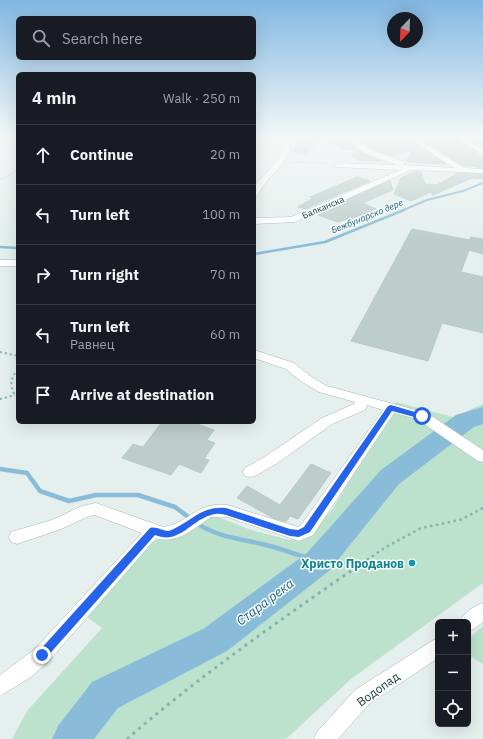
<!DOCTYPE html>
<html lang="en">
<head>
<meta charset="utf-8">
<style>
  :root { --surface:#171b24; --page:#20242c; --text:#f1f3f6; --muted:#9ea1a6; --line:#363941 }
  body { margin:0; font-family:"IBM Plex Sans",sans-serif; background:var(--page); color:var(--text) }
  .controls { position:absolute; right:12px; bottom:12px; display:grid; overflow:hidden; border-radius:6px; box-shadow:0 4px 16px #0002 }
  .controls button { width:36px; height:36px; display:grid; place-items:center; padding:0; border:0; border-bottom:1px solid var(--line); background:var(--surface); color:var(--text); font:20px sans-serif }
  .compass { position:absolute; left:387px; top:12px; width:36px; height:36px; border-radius:50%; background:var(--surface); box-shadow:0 4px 16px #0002; rotate:203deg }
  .stop { position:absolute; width:12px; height:12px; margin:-9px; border:3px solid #2563eb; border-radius:50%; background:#fff }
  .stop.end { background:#2563eb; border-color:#fff; box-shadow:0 1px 4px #0008 }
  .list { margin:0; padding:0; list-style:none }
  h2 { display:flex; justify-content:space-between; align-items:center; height:52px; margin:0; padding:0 16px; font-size:17px }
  h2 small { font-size:13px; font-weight:400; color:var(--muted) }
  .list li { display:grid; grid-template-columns:26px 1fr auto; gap:12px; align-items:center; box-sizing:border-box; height:60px; padding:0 16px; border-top:1px solid var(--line) }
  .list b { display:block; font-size:15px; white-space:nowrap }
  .list p { margin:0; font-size:13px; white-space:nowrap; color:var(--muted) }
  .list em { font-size:13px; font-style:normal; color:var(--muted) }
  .icon { flex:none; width:22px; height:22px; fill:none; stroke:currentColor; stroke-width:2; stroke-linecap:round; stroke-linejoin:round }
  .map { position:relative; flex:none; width:483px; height:739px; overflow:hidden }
  .search { position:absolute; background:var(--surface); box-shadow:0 4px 16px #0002; left:16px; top:16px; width:240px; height:44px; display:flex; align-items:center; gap:10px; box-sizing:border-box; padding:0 14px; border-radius:6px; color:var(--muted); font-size:15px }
  .panel { position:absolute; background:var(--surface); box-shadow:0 4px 16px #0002; left:16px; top:72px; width:240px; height:352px; border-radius:6px }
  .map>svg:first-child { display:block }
  .green { fill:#bce2ce }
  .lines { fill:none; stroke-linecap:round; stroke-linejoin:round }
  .stream-far3 { stroke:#89bcd8; stroke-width:2 }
  .stream-far2 { stroke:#89bcd8; stroke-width:2.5 }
  .stream-far1 { stroke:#89bcd8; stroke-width:4.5 }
  .stream { stroke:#89bcd8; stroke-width:5.5 }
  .river { fill:#89bcd8; fill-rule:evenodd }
  .building { fill:#bdcdc9; stroke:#b6cac5 }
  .minor-casing { stroke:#a7b8b6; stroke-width:1 }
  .path-far3 { stroke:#83b5b0; stroke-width:1; stroke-dasharray:1 2; stroke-linecap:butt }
  .path-far2 { stroke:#83b5b0; stroke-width:2; stroke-dasharray:2 3; stroke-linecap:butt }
  .path-far1 { stroke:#83b5b0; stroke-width:2.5; stroke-dasharray:2.5 3.5; stroke-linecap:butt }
  .path { stroke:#83b5b0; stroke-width:3; stroke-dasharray:3 4.5; stroke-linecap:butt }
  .minor { fill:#fff; fill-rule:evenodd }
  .route { fill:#2563eb }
  .culture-dot { fill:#0f9aa8; stroke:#f6fbf9; stroke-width:1.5 }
  .labels { text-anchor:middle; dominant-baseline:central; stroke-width:3; stroke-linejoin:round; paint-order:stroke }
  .far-street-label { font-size:9px; fill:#224341; stroke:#f6fbf9 }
  .far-water-label { font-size:9px; font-style:italic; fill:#165c85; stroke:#f6fbf9 }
  .near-culture-label { font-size:12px; font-weight:bold; fill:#0d838f; stroke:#f6fbf9; text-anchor:end }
  .near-street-label { font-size:12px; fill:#224341; stroke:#f6fbf9 }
  .near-water-label { font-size:13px; font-style:italic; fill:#165c85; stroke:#f6fbf9 }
</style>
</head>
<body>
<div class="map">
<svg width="483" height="739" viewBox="0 0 483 739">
  <rect width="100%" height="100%" fill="#e5efed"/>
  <!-- green -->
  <path class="green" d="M 396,402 L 453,417 L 483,404 L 483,583 L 351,679 L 286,739 L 12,739 L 27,711 L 102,628 L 83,614 L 139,545 L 164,538 L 192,520 L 218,517 L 251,530 L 290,540 L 307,535 L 332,510 Z
    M 483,626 L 483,664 L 468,655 L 468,639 Z"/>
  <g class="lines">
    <!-- stream-far3 -->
    <path class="stream-far3" d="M 401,211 L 427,200 L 463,191 L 483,183"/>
    <!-- stream-far2 -->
    <path class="stream-far2" d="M 0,247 L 18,248
      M 254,254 L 325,242 L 404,210"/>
    <!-- stream-far1 -->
    <path class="stream-far1" d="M 0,469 L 27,473 L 40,491 L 69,501 L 96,495 L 138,495 L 175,507 L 191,519
      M 196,523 C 217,537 242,539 266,545 C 282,549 298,555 313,560"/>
    <!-- stream -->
    <path class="stream" d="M 310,559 L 318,562"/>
    <!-- river -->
    <path class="river" d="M 469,137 L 483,137 L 483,145 L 471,140 Z
      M 483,407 L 483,424 L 474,427 L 399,484 L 329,571 L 227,651 L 118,708 L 94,739 L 52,739 L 58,726 L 92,682 L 203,629 L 307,553 L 381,470 L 456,415 Z"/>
  </g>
  <!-- building -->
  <path class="building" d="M 323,137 L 346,137 L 356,149 L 381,161 L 357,160 L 357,157 L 353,157 L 353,149 L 345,150 Z
    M 355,137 L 406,137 L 446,164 L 407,162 L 412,149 L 393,156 L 370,148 Z
    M 416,137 L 451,137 L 483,158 L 483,168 L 462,165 Z
    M 300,138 L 313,138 L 314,144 L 307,155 L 293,152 Z
    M 414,172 L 421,172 L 425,184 L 437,185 L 458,173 L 483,174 L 483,179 L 472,178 L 433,195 L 431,192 L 411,201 L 394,194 L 401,178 Z
    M 357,177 L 370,181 L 305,209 L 298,207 L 313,198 L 310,197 Z
    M 390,181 L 393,190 L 362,203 L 376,209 L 349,220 L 347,219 L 338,222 L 315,214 Z
    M 412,229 L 469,240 L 471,237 L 483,239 L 483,254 L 469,250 L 461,272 L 483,277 L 483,333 L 442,323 L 428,361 L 351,341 Z
    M 162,422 L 191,422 L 214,430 L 207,440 L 215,443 L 204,459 L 209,460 L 201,473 L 179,464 L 171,475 L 122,458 L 133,444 L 143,447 Z
    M 311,464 L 331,473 L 298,519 L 290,516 L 286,522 L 273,518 L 237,498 L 247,486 L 280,505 Z"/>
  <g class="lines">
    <!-- minor casing -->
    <g class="minor-casing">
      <path id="minor" d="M 286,137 L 292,137 C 292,163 267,175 257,196 L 254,196 L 254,186 C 268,171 284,159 286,137 Z
        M 347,137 L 353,137 L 369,149 L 404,162 L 404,165 L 454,168 L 407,137 L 414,137 L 464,168 L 483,169 L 483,173 L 411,170 L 295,222 L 254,224 L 254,218 L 291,217 L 400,170 L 336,167 L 335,165 L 339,163 L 397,165 C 380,159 357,153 347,137 Z
        M 453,137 L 460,137 L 483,149 L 483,154 Z
        M 0,260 L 18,260 L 18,266 L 0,266 Z
        M 254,350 L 294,363 L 310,376 L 327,386 L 427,413 L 483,450 L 483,462 L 478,461 L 417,419 L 394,413 L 313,535 L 299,541 L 227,517 L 211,517 C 195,528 176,545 156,538 L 49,661 L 31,677 L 0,696 L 0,675 L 35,649 L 142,533 L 95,515 L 89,516 L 61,529 L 17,544 L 11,542 L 9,537 L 11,532 L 52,520 L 82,506 L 96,503 L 163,527 C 190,523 195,502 227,505 L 298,527 L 301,525 L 383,410 L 367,405 L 365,410 L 332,424 L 276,464 L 255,476 L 250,477 L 245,476 L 243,472 L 245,468 L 266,456 L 322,418 L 354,404 L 355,402 L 319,392 L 302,382 L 286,369 L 254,358 Z
        M 483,603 L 483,622 L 474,629 L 468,631 L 468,622 L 460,622 C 463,613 474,606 483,603 Z
        M 438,638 L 438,658 L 369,704 L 338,739 L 314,739 L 317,732 L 355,690 L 432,641 Z"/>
    </g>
    <!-- path-far3 -->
    <path class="path-far3" d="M 291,162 L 330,163
      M 0,179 L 9,176 L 18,168"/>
    <!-- path-far2 -->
    <path class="path-far2" d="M 0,352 L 18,356
      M 18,369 C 11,378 9,385 15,395 L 18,395
      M 0,399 L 15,395"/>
    <!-- path-far1 -->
    <path class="path-far1" d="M 367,560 L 386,547 L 421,528 L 460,520 L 483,508"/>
    <!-- path -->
    <path class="path" d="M 127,739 C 203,673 286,616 368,559"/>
    <!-- minor -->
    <use href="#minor" class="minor"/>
  </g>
  <!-- sky -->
  <linearGradient id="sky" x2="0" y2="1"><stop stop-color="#82b7e2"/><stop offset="0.57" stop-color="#f3f8f7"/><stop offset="1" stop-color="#f3f8f7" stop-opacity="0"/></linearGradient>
  <rect width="483" height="240" fill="url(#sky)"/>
  <!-- route -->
  <path class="route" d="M 391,405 L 425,415 L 426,416 L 422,419 L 392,411 L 310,532 L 299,537 L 290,536 L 226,515 C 221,514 216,513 211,515 C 190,521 179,545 155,535 L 46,658 L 42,660 L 39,658 L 37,655 L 39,651 L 150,528 C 156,526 162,531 169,531 C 192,522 199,506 226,508 L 290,529 L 298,530 L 304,527 L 388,406 Z"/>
  <!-- markers -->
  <circle class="culture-dot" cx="412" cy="563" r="4"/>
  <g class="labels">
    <!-- far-street labels -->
    <g class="far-street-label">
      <text transform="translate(323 207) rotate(-23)">Балканска</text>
    </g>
    <!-- far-water labels -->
    <g class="far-water-label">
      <text transform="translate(367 216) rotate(-22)">Бежбунарско дере</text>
    </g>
    <!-- near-culture labels -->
    <g class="near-culture-label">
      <text x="404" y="563">Христо Проданов</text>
    </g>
    <!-- near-street labels -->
    <g class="near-street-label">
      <text transform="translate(378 689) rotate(-36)">Водопад</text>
    </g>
    <!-- near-water labels -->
    <g class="near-water-label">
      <text transform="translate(265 602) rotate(-37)">Стара река</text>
    </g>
  </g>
</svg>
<div class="controls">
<button>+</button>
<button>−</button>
<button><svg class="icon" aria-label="locate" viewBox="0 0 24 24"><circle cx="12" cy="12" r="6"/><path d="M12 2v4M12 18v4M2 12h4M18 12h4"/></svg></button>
</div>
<svg class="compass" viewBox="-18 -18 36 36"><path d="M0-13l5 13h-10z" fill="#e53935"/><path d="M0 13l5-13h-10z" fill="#9ea1a6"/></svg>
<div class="stop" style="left:422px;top:416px"></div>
<div class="stop end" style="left:42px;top:655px"></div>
<div class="search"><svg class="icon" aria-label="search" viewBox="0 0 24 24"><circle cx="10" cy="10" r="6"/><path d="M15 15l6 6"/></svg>Search here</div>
<section class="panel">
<h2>4 min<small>Walk · 250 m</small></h2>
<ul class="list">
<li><svg class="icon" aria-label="ahead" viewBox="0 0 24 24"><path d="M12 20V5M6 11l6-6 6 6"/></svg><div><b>Continue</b></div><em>20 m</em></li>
<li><svg class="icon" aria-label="left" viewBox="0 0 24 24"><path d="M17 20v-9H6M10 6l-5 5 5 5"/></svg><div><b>Turn left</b></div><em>100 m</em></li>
<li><svg class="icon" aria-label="right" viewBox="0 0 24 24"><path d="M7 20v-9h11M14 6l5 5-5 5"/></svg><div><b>Turn right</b></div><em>70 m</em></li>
<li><svg class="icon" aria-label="left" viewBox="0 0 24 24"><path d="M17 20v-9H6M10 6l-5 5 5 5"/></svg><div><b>Turn left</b><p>Равнец</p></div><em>60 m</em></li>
<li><svg class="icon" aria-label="arrive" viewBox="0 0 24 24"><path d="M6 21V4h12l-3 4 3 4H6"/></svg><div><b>Arrive at destination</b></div></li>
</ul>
</section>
</div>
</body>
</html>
